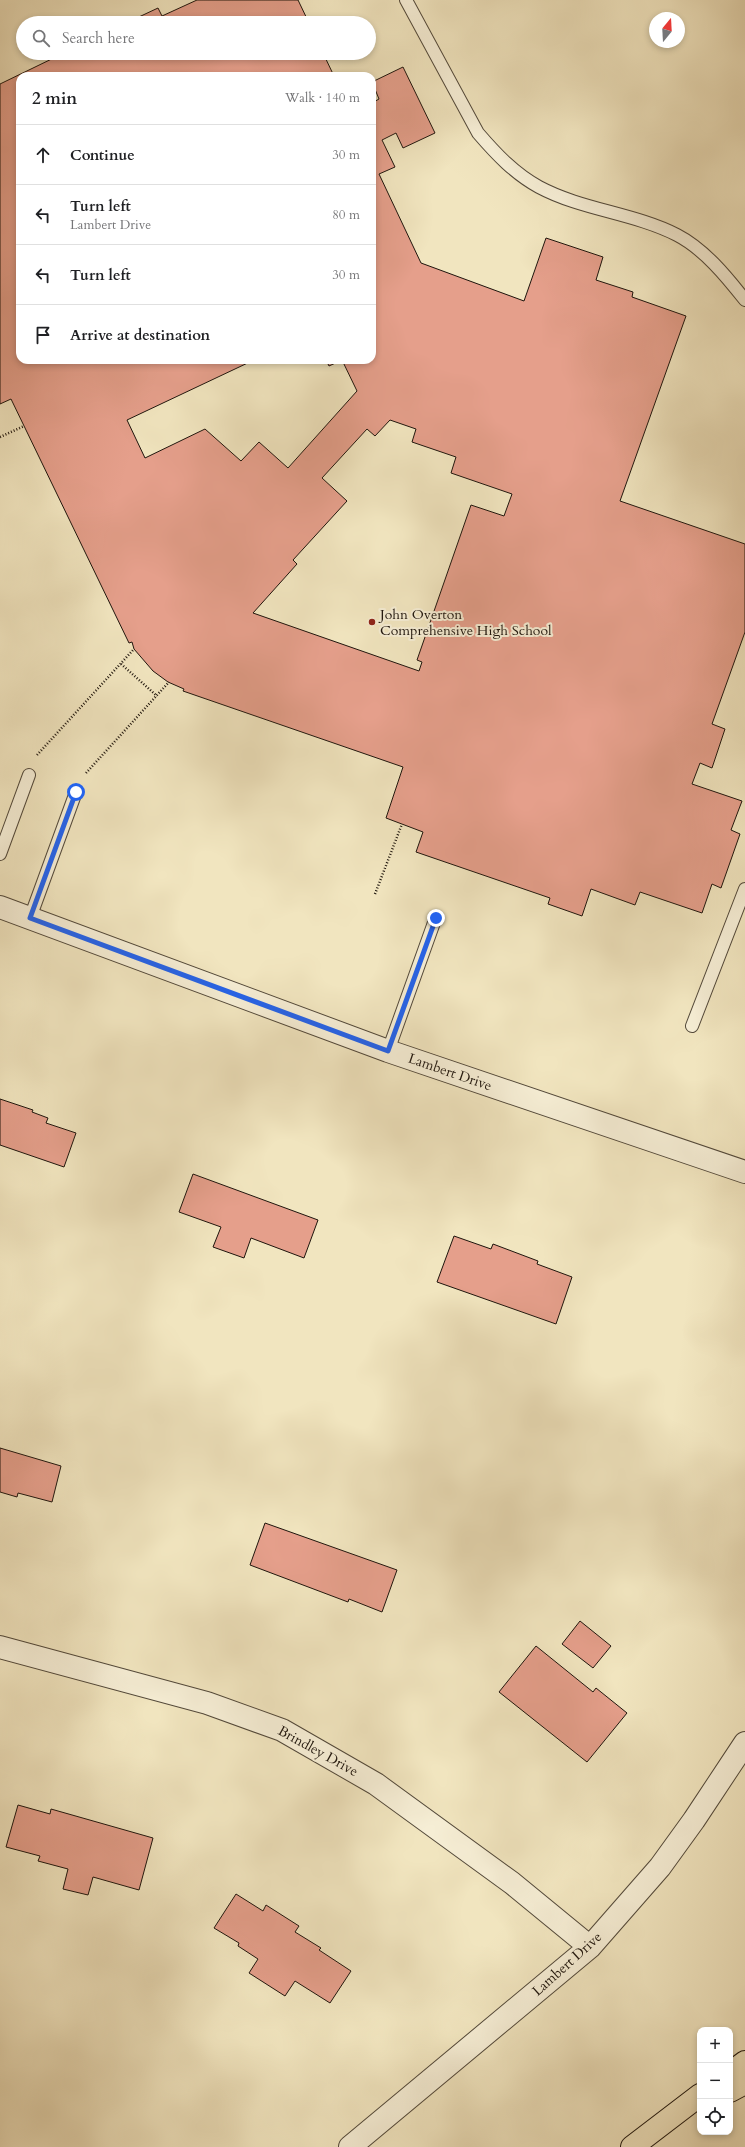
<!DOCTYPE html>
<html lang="en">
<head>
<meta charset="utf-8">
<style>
  :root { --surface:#fff; --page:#f2f2f2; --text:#202124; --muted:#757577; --line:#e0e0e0 }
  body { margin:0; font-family:Cardo,serif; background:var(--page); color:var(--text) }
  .controls { position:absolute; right:12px; bottom:12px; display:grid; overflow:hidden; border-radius:8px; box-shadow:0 2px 6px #0003 }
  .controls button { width:36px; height:36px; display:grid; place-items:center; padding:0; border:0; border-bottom:1px solid var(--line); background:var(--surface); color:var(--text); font:20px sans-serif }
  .compass { position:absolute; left:649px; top:12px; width:36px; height:36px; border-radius:50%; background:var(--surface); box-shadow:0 2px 6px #0003; rotate:18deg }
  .stop { position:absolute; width:12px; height:12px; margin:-9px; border:3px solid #2563eb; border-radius:50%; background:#fff }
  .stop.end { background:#2563eb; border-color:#fff; box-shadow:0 1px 4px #0008 }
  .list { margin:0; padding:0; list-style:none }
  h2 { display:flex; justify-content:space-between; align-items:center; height:52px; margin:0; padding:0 16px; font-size:17px }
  h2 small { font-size:13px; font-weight:400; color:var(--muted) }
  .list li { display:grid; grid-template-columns:26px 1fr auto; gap:12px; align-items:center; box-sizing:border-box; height:60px; padding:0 16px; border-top:1px solid var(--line) }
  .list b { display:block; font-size:15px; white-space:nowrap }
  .list p { margin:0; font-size:13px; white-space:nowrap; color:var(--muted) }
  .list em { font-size:13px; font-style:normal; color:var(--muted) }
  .icon { flex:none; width:22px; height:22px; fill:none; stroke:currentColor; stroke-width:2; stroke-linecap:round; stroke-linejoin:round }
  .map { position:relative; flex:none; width:745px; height:2147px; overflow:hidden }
  .search { position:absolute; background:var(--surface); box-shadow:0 2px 6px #0003; left:16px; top:16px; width:360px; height:44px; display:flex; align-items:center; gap:10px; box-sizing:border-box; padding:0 14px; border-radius:22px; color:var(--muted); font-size:15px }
  .panel { position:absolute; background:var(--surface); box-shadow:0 2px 6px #0003; left:16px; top:72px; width:360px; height:292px; border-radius:12px }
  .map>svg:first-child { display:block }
  .building { fill:#e59f8b; stroke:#1e150d; fill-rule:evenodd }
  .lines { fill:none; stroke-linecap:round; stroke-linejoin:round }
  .lane-casing { stroke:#53493a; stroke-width:14 }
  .street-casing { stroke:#53493a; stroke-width:24 }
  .highway-casing { stroke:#1e150d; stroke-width:24 }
  .path { stroke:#1e150d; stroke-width:2.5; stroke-dasharray:1 2; stroke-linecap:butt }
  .lane { stroke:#f6eed5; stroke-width:12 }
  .street { stroke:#f6eed5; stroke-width:22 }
  .highway { stroke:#f1e5bf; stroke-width:22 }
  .route { stroke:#2563eb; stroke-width:5 }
  .poi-dot { fill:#8f2418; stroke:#f6eed5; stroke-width:1.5 }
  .labels { text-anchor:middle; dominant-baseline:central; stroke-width:4; stroke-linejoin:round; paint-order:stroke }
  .poi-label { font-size:14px; fill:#1e150d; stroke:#f6eed5; text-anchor:start }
  .street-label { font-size:14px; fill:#1e150d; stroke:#f6eed5 }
</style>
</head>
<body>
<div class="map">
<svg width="745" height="2147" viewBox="0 0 745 2147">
  <rect width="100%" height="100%" fill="#f1e5bf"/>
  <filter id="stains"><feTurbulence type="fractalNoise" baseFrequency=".005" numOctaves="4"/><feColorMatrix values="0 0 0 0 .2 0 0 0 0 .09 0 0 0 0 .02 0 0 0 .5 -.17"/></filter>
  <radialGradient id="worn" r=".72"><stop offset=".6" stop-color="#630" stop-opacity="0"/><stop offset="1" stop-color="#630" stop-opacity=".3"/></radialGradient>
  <!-- building -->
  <path class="building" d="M 197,0 L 298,0 L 309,23 L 126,23 L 158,8 L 162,16 Z
    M 64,53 L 323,53 L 334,76 L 20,76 L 20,360 L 254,360 L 127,420 L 145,458 L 205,429 L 241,461 L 259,442 L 288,468 L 357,391 L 342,360 L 372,360 L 372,103 L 379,99 L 372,82 L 403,67 L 435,133 L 403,148 L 396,133 L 382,140 L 395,167 L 379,174 L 421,263 L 524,301 L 546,238 L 603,257 L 596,280 L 633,292 L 632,297 L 686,316 L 620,501 L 745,544 L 745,632 L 712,724 L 725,729 L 712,768 L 700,763 L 692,784 L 742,801 L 731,830 L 740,834 L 721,888 L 712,884 L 702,913 L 640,892 L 635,905 L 591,889 L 582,916 L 548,904 L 550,898 L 416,852 L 423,832 L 386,818 L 403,767 L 183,691 L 184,689 L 168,682 L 153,671 L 134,649 L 132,642 L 129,643 L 11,399 L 0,404 L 0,84 ZM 390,420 L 416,429 L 412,442 L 456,457 L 451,473 L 512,494 L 504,516 L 471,505 L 417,660 L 422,662 L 419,671 L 253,613 L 297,564 L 293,560 L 347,501 L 322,478 L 367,429 L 375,436 Z
    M 326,360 L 342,360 L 329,366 Z
    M 0,1099 L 33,1110 L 32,1112 L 48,1118 L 46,1123 L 76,1133 L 64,1167 L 0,1145 Z
    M 193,1174 L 318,1220 L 304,1258 L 251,1238 L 244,1258 L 213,1247 L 221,1227 L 179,1212 Z
    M 454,1236 L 491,1249 L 493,1244 L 538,1261 L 537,1264 L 572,1277 L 556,1324 L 437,1282 Z
    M 0,1448 L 61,1466 L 52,1502 L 18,1493 L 17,1497 L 0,1492 Z
    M 265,1523 L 397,1570 L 382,1612 L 349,1599 L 348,1602 L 250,1565 Z
    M 580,1621 L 611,1646 L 593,1668 L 562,1644 Z
    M 536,1646 L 593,1692 L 596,1688 L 627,1713 L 587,1762 L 499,1692 Z
    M 18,1805 L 50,1814 L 51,1809 L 153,1838 L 139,1890 L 93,1877 L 88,1895 L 63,1889 L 68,1869 L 38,1861 L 40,1856 L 6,1847 Z
    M 236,1894 L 263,1911 L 266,1905 L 299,1926 L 295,1932 L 321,1948 L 319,1950 L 351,1971 L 330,2003 L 295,1981 L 285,1996 L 249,1973 L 258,1959 L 238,1946 L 239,1943 L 214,1928 Z"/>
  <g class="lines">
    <!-- lane casing -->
    <g class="lane-casing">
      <path id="lane" d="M 406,0 L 478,133 C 496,154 515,174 539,187 C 582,210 634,213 677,235 C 704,249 726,276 745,300
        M 0,854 L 29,775
        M 30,918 L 76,792
        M 692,1026 L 745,889
        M 388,1051 L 436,917"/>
    </g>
    <!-- street casing -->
    <g class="street-casing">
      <path id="street" d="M 0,907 L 388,1051 L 745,1172
        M 0,1647 L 207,1703 L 282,1730 L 376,1784 L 512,1883 L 590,1947
        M 350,2147 L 590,1947 L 660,1867 L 694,1820 L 745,1743"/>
    </g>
    <!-- highway casing -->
    <g class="highway-casing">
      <path id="highway" d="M 730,2073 L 745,2062
        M 730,2091 L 745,2083
        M 632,2147 L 700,2095"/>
    </g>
    <!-- path -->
    <path class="path" d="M 0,437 L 24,426
      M 121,664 L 157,696
      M 37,755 L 134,649
      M 86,773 L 169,682
      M 375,894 L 402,824"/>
    <!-- lane -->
    <use href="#lane" class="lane"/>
    <!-- street -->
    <use href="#street" class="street"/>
    <!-- highway -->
    <use href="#highway" class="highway"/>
  </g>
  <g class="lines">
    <!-- route -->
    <path class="route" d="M 76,792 L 30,918 L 388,1051 L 436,918"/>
  </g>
  <!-- markers -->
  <circle class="poi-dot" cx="372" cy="622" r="4"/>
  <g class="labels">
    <!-- poi labels -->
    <g class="poi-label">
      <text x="380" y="614">John Overton<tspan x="380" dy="16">Comprehensive High School</tspan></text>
    </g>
    <!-- street labels -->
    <g class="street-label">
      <text transform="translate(450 1072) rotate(19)">Lambert Drive</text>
      <text transform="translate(318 1751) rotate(29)">Brindley Drive</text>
      <text transform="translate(567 1964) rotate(-42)">Lambert Drive</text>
    </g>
  </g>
  <rect width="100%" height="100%" filter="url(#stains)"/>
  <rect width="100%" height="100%" fill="url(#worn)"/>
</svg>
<div class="controls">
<button>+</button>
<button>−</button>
<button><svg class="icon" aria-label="locate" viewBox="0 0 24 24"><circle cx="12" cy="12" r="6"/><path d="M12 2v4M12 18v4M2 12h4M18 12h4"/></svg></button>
</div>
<svg class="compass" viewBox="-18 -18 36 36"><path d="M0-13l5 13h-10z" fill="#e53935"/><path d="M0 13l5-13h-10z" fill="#757577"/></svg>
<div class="stop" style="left:76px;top:792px"></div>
<div class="stop end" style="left:436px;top:918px"></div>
<div class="search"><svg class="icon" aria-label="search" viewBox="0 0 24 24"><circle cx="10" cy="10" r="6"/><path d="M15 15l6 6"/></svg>Search here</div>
<section class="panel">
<h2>2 min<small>Walk · 140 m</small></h2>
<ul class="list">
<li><svg class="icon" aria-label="ahead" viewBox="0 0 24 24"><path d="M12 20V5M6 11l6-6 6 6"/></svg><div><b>Continue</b></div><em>30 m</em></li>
<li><svg class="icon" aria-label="left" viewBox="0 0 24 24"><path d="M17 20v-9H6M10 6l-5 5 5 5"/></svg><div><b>Turn left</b><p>Lambert Drive</p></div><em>80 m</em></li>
<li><svg class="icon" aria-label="left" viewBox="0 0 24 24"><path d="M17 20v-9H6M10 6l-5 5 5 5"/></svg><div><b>Turn left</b></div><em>30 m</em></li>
<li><svg class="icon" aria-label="arrive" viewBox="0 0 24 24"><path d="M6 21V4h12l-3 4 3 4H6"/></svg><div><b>Arrive at destination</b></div></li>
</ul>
</section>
</div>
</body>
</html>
